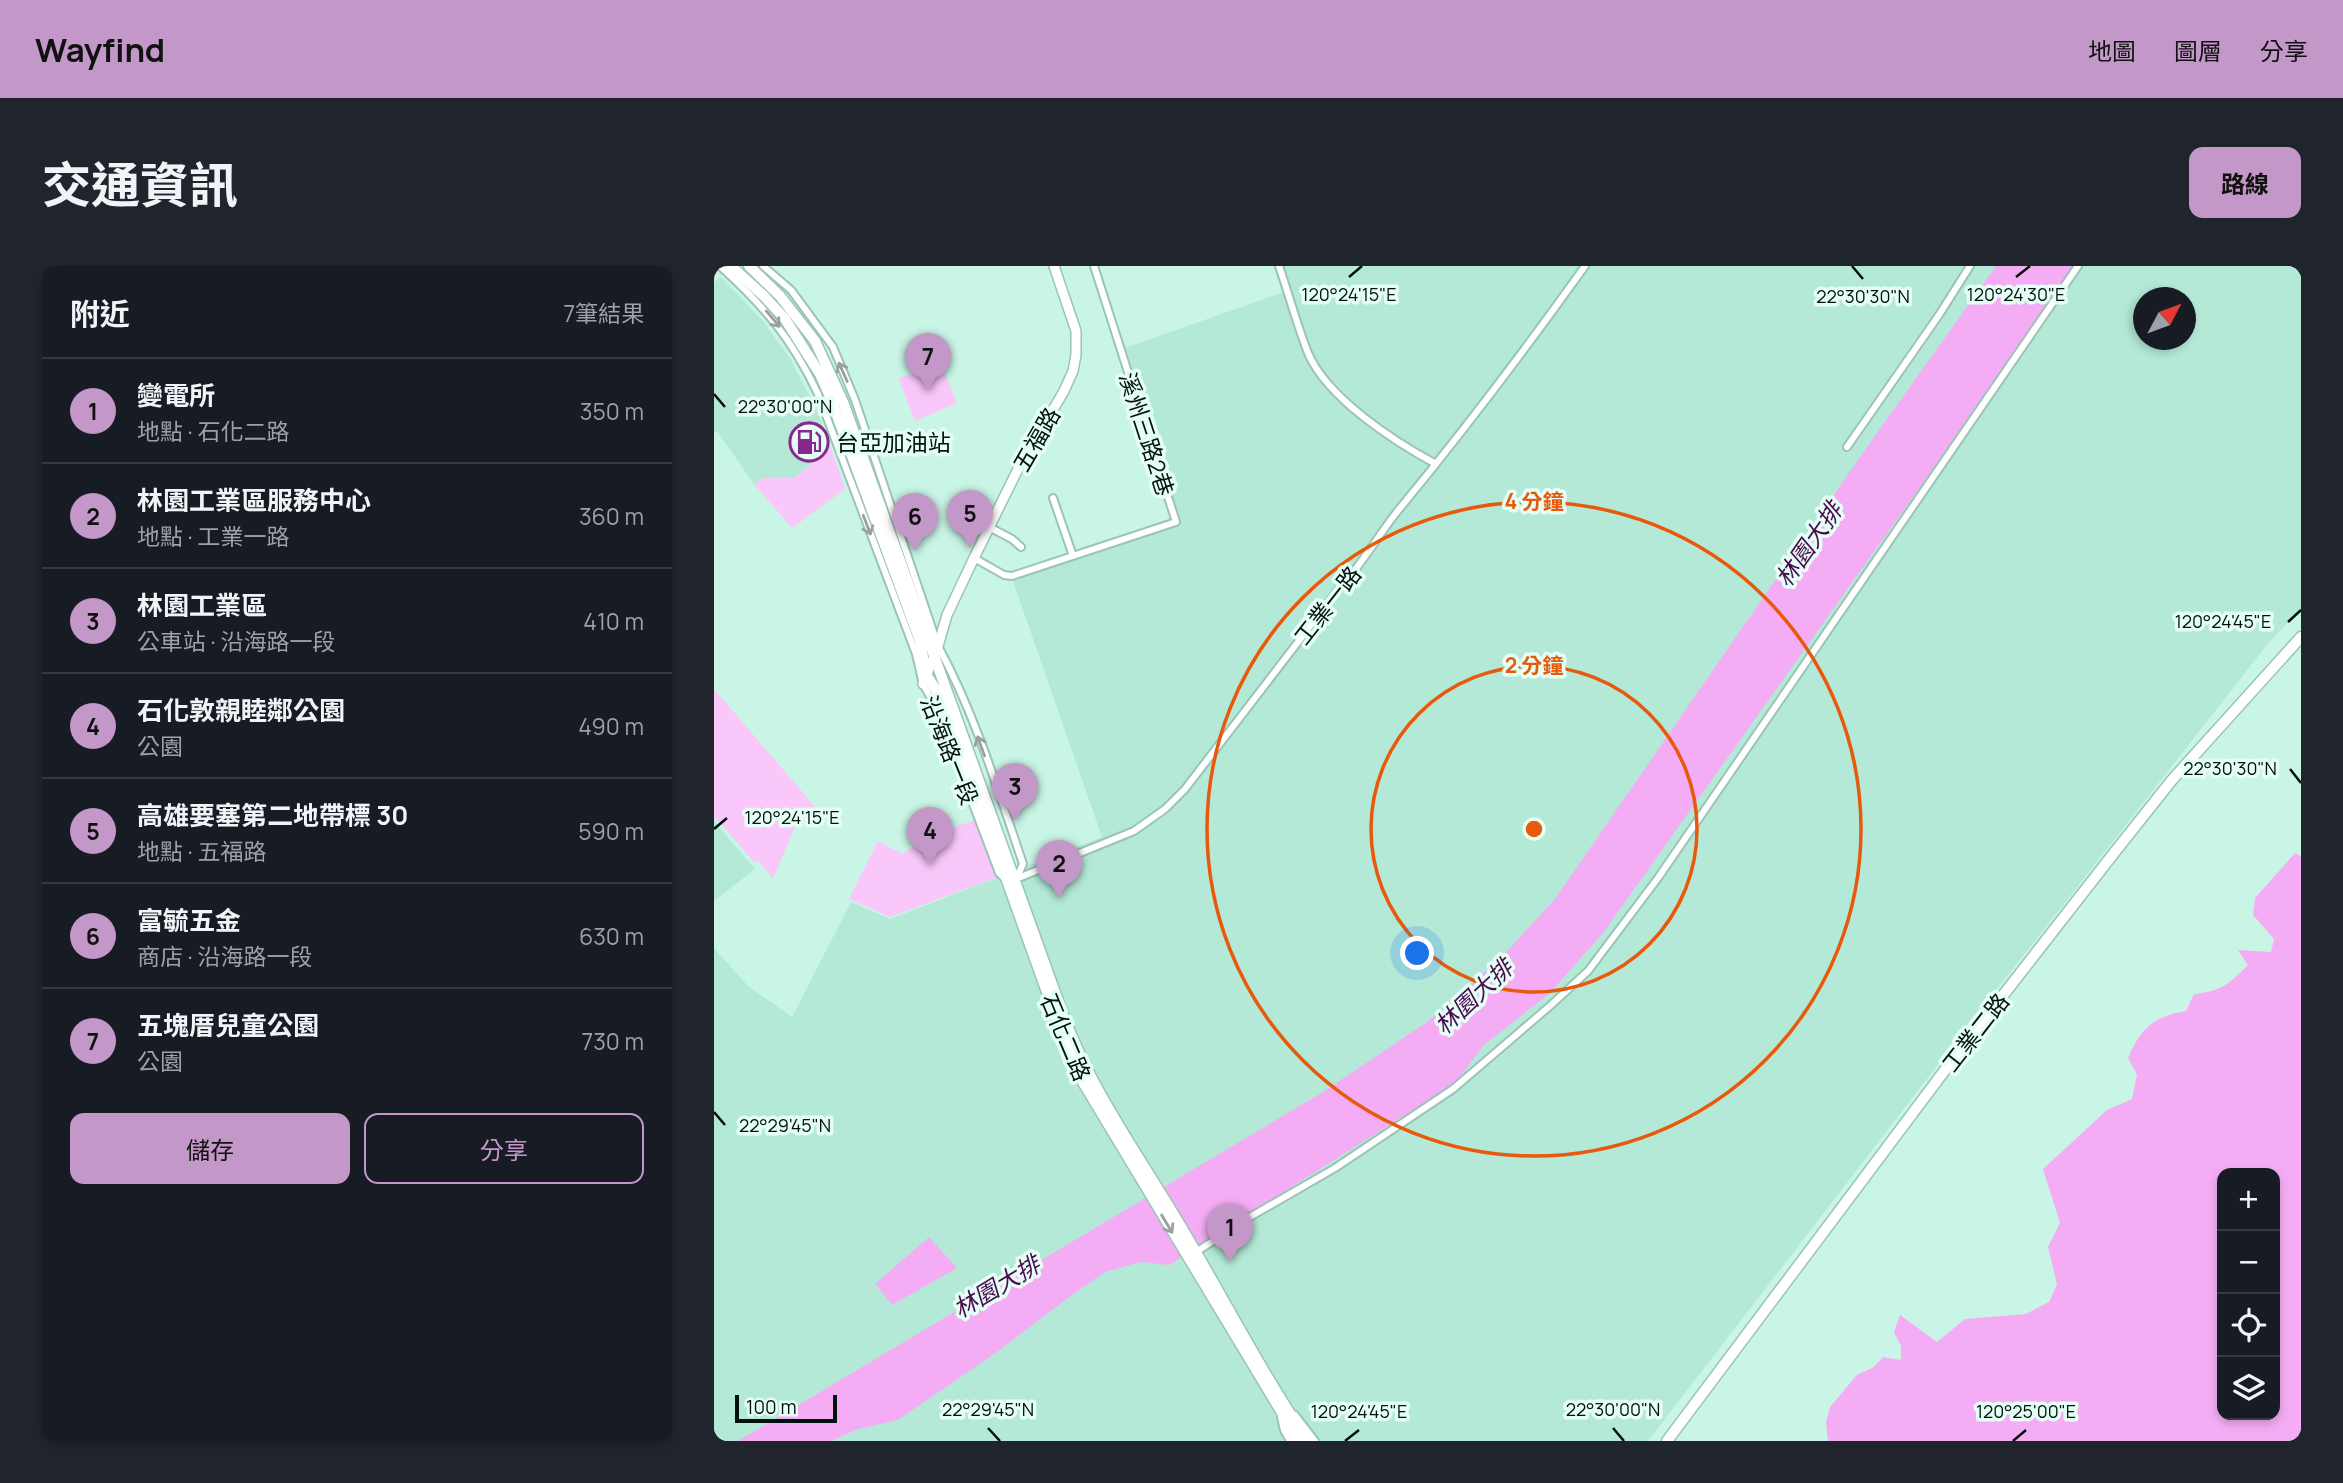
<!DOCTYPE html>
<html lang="zh-TW">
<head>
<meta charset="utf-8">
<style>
  :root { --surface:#171b24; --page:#20242c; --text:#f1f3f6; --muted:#9ea1a6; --line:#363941; --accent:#c397c8 }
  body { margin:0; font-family:Manrope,"Noto Sans TC",sans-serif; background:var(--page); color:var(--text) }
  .controls { position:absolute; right:21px; bottom:21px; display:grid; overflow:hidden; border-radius:14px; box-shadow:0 4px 10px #0003 }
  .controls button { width:63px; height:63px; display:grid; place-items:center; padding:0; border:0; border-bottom:2px solid var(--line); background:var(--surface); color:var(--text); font:35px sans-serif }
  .compass { position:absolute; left:1419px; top:21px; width:63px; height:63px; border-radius:50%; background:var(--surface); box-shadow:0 4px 10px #0003; rotate:49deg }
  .scale { position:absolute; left:21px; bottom:18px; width:102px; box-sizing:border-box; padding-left:7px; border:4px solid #03110d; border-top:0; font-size:19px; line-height:24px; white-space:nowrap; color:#03110d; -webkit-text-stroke:5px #e4fef5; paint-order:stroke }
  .you { position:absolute; left:704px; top:688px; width:24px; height:24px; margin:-18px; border:5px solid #fff; border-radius:50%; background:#1a73e8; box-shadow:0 0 0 10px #1a73e833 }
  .badge { display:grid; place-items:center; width:46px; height:46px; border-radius:50%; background:var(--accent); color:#111; font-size:23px; font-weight:700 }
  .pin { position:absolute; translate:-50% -58px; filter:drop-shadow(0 2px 4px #0008) }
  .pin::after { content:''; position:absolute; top:37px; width:24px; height:21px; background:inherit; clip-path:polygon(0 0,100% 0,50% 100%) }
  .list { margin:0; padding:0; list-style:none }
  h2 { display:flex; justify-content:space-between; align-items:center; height:91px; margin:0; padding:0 28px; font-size:30px }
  h2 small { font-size:23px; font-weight:400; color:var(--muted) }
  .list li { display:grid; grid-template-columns:46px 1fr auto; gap:21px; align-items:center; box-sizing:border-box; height:105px; padding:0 28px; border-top:2px solid var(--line) }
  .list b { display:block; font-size:26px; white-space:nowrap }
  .list p { margin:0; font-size:23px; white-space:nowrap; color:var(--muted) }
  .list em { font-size:23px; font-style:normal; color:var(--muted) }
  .actions { display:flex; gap:14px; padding:21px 28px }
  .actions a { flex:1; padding:16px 0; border:2px solid var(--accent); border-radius:14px; text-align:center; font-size:24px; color:var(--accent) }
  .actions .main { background:var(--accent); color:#111 }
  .icon { flex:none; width:38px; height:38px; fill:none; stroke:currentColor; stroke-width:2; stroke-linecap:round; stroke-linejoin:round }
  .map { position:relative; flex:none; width:1587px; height:1175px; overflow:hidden; border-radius:14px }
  header { display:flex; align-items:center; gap:42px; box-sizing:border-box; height:98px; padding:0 35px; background:var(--accent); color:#111 }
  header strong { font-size:33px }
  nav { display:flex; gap:38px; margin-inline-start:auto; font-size:24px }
  .intro { display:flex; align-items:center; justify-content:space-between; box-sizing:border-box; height:168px; padding:0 42px }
  h1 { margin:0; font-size:49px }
  .button { padding:18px 32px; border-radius:14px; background:var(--accent); color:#111; font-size:24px; font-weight:700 }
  main { display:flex; gap:42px; padding:0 42px }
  aside { flex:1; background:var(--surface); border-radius:14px; box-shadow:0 4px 10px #0003 }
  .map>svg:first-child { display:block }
  .built { fill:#b4e9d8; fill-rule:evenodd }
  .green { fill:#f9c7fa }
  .water { fill:#f4adf5; fill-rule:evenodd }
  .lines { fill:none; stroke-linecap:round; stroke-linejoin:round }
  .canal { stroke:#f4adf5; stroke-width:7 }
  .street-casing { stroke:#9ac4b6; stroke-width:10 }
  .secondary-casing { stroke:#9ac4b6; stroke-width:12 }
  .primary-casing { stroke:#9ac4b6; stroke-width:13 }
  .street { stroke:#fff; stroke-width:6 }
  .secondary { stroke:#fff; stroke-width:9 }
  .primary { stroke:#fff; stroke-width:10 }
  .oneway { stroke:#9aa09e }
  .ticks { fill:none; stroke:#03110d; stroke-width:2.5 }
  .ring { fill:none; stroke:#e8590c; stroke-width:3.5 }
  .labels { text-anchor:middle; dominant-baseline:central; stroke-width:7; stroke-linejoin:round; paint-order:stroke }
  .street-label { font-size:23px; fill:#03110d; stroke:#e4fef5 }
  .poi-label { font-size:23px; fill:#03110d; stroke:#e4fef5; text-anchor:start }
  .water-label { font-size:24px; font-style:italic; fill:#490a4d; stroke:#e4fef5 }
  .ticks-label { font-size:18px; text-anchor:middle; fill:#03110d; stroke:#e4fef5; stroke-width:7; stroke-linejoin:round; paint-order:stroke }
  .centre { fill:#e8590c; stroke:#e4fef5; stroke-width:3.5 }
  .ring-label { font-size:21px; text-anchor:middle; font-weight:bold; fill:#e8590c; stroke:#e4fef5; stroke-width:7; stroke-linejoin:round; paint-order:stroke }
</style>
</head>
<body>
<header>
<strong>Wayfind</strong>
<nav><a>地圖</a><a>圖層</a><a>分享</a></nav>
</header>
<div class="intro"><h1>交通資訊</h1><a class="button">路線</a></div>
<main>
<aside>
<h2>附近<small>7筆結果</small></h2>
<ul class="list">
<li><span class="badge">1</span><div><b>變電所</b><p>地點 · 石化二路</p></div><em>350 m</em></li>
<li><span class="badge">2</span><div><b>林園工業區服務中心</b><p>地點 · 工業一路</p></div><em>360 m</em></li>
<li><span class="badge">3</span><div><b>林園工業區</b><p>公車站 · 沿海路一段</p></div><em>410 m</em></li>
<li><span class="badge">4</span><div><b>石化敦親睦鄰公園</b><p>公園</p></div><em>490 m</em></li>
<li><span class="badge">5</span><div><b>高雄要塞第二地帶標 30</b><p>地點 · 五福路</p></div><em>590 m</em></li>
<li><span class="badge">6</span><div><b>富毓五金</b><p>商店 · 沿海路一段</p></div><em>630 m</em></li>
<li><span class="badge">7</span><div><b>五塊厝兒童公園</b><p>公園</p></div><em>730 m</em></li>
</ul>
<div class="actions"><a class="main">儲存</a><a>分享</a></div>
</aside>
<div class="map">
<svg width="1587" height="1175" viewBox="0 0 1587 1175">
  <rect width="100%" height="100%" fill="#c9f5e6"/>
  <!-- built -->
  <path class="built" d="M 562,0 L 1587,0 L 1587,343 L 1556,375 L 1226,796 L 934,1175 L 0,1175 L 0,682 L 34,720 L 78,751 L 137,636 L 176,653 L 388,571 L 299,315 L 467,258 L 408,83 L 570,26 ZM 1430,32 L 1472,32 L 1472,74 L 1430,74 Z
    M 7,11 L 49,55 L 76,92 L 105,149 L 117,182 L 80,212 L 50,212 L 40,218 L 3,165 L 0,167 L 0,16 Z
    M 0,555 L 41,603 L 0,635 Z"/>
  <!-- green -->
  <path class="green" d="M 226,96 L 243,137 L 201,155 L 185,113 Z
    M 117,182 L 131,223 L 78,262 L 40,218 L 50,212 L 80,212 Z
    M 0,423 L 103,543 L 80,563 L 59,613 L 44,595 L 41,597 L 0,550 Z
    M 263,553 L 284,611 L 176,651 L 135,633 L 164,575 L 188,588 L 204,578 L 217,554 L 235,563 Z"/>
  <!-- water -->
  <path class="water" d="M 1282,0 L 1359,0 L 1336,38 L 889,667 L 835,728 L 770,779 L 741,817 L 455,999 L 427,996 L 391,1006 L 355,1031 L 283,1086 L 184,1154 L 144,1163 L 117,1175 L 24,1175 L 609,826 L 713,756 L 785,694 L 841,633 L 1153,181 Z
    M 1581,587 L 1587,590 L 1587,1175 L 1114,1175 L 1112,1156 L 1116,1141 L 1143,1109 L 1160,1101 L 1169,1091 L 1187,1094 L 1187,1080 L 1180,1066 L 1186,1049 L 1223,1076 L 1251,1053 L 1312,1048 L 1335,1036 L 1343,1018 L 1334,981 L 1346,957 L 1329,903 L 1393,844 L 1418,833 L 1423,809 L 1414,792 C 1428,761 1439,751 1472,745 L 1480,728 C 1508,725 1515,718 1534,699 L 1524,684 L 1557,686 L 1560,673 L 1539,649 L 1541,632 ZM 1561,907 L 1561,1149 L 1508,1149 L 1508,907 Z
    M 215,971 L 243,1002 L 178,1039 L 161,1018 Z"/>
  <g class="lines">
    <!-- canal -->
    <path class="canal" d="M 0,2 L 3,0"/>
    <!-- street casing -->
    <g class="street-casing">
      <path id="street" d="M 6,0 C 51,41 78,73 104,128 L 202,388 L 209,418 L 223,443 L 285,607 L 291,613
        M 49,0 L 77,24 L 119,81 L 141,134 L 224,380 C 261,448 284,524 309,598 L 302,613
        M 565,0 C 575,29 583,59 594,87 C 613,132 681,176 722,198
        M 1133,181 L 1225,49 L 1256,0
        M 339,232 L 359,290
        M 275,261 L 298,273 L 307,281
        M 260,292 L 290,309 L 298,310 L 462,256 L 380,0
        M 302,613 L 420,565 L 451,543 L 471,523 L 624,324 C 646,301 662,273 682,247 C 748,167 811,84 871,0
        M 482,986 L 536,951 L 621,902 L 739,823 L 837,739 L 874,705 L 944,612 L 1364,0
        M 581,1149 L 601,1175
        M 567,1151 L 570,1164 L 576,1175"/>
    </g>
    <!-- secondary casing -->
    <g class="secondary-casing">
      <path id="secondary" d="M 209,418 L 224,380 L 233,349 L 260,292 L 303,205 L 350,125 L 359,105 L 362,89 L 362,65 L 340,0"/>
    </g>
    <!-- primary casing -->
    <g class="primary-casing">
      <path id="primary" d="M 17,0 L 51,31 L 71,53 L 106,108 L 117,133 L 205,372 L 213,410 L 228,433 L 353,782 L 370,818 L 585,1175
        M 35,0 L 66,30 L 101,75 L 129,136 L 349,749 C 377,824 425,890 466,959 C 509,1031 547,1106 594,1175
        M 953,1175 L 1237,796 L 1400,587 L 1458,514 L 1587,371"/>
    </g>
    <!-- street -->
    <use href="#street" class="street"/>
    <!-- secondary -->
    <use href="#secondary" class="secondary"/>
    <!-- primary -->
    <use href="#primary" class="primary"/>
  </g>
  <!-- one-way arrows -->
  <defs><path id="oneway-shaft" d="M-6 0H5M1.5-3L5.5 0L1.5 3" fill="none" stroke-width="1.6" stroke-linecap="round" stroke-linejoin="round" transform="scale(1.75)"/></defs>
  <g class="oneway">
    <use href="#oneway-shaft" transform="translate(59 53) rotate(50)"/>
    <use href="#oneway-shaft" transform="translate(129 106) rotate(-114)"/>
    <use href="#oneway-shaft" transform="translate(153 259) rotate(69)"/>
    <use href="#oneway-shaft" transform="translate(267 480) rotate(-110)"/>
    <use href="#oneway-shaft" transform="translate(453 958) rotate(59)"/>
  </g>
  <!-- ticks -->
  <path class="ticks" d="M 1138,0 L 1149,13M 635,11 L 648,0M 1302,11 L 1316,0M 0,128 L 11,141M 1574,356 L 1587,344M 1576,503 L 1587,517M 0,563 L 13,552M 0,846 L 11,859M 274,1162 L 286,1175M 899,1162 L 910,1175M 631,1175 L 645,1164M 1299,1175 L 1312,1164"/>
  <!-- distance rings -->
  <g class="ring">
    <circle cx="820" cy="563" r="163"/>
    <circle cx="820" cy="563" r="327"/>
  </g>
  <!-- icons -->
  <defs>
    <g id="fuel-ring" transform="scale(2.0125)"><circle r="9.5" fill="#e4fef5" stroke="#8a278f" stroke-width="1.5"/><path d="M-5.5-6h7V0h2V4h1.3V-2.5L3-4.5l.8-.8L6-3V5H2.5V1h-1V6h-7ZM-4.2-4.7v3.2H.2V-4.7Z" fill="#8a278f"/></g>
  </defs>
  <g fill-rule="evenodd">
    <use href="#fuel-ring" x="95" y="176"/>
  </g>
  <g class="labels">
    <!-- street labels -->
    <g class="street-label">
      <text transform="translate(433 168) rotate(72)">溪州三路2巷</text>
      <text transform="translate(322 173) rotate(-60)">五福路</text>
      <text transform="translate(613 339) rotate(-52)">工業一路</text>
      <text transform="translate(236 484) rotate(68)">沿海路一段</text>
      <text transform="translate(1261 766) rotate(-52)">工業二路</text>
      <text transform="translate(352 771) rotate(67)">石化二路</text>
    </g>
    <!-- poi labels -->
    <g class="poi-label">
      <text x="122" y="176">台亞加油站</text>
    </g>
    <!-- water labels -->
    <g class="water-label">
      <text transform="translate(1094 278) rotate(-55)">林園大排</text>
      <text transform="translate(759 730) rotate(-43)">林園大排</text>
      <text transform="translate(282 1020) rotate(-31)">林園大排</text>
    </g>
  </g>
  <g class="ticks-label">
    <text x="635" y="35">120°24'15"E</text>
    <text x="1302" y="35">120°24'30"E</text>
    <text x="1149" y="37">22°30'30"N</text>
    <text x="71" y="147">22°30'00"N</text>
    <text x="1509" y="362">120°24'45"E</text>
    <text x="1516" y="509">22°30'30"N</text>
    <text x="78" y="558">120°24'15"E</text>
    <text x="71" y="866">22°29'45"N</text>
    <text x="274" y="1150">22°29'45"N</text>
    <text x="899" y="1150">22°30'00"N</text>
    <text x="645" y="1152">120°24'45"E</text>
    <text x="1312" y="1152">120°25'00"E</text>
  </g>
  <circle cx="820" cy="563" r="10" class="centre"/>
  <g class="ring-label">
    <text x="820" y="243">4 分鐘</text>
    <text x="820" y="407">2 分鐘</text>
  </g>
</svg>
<div class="controls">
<button>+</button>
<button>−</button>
<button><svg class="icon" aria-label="locate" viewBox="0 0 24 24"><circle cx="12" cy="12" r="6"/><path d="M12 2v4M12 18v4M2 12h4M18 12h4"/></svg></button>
<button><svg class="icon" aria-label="layers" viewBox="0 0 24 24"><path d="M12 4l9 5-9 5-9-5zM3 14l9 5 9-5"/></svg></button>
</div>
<svg class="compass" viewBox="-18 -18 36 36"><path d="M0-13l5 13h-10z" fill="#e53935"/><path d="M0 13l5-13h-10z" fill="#9ea1a6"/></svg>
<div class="scale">100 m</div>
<div class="you"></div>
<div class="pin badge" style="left:516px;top:996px">1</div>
<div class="pin badge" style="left:345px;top:632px">2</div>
<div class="pin badge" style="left:301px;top:555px">3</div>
<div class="pin badge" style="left:216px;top:599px">4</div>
<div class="pin badge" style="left:256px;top:282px">5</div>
<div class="pin badge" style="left:201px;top:285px">6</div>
<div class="pin badge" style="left:214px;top:125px">7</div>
</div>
</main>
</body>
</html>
